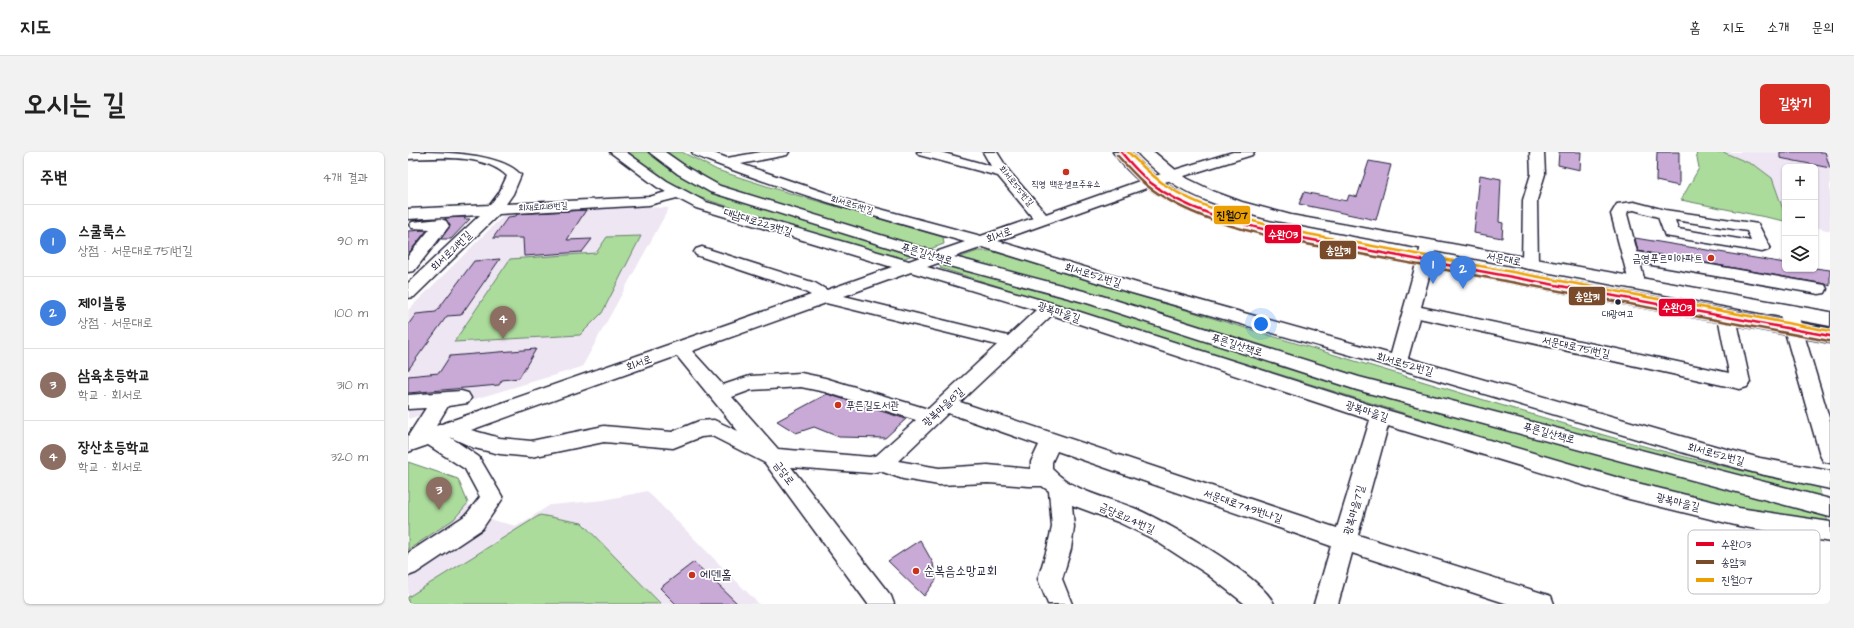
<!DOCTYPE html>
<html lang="ko">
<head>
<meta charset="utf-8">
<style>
  :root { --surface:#fff; --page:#f2f2f2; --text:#222; --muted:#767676; --line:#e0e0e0; --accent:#d93025 }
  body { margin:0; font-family:"Architects Daughter","Poor Story",sans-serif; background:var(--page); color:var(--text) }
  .controls { position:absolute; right:12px; top:12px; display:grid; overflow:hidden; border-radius:6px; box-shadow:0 1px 3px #0004 }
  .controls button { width:36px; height:36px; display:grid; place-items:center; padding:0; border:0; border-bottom:1px solid var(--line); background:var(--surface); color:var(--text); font:20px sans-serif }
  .you { position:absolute; left:853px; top:172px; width:14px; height:14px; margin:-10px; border:3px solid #fff; border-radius:50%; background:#1a73e8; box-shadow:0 0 0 6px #1a73e833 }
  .badge { display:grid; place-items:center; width:26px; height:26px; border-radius:50%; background:var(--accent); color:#fff; font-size:13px; font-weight:700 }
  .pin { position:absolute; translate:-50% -33px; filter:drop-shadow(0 1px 2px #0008) }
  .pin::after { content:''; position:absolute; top:21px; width:14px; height:12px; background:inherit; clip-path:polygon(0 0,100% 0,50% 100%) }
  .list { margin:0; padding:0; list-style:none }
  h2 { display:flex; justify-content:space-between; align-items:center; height:52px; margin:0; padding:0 16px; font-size:17px }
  h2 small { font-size:13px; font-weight:400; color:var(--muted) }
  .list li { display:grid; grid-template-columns:26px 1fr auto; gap:12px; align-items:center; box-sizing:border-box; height:72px; padding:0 16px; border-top:1px solid var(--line) }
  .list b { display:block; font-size:15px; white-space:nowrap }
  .list p { margin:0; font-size:13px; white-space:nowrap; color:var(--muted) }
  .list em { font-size:13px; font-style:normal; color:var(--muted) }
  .icon { flex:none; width:22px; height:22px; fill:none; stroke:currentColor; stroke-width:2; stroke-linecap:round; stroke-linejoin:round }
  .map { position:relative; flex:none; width:1422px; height:452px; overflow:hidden; border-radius:6px }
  header { display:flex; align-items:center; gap:24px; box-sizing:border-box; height:56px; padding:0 20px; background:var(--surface); border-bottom:1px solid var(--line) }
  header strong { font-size:19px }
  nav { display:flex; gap:22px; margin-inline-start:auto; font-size:14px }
  .intro { display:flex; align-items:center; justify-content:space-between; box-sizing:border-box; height:96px; padding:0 24px }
  h1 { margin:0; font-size:28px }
  .button { padding:10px 18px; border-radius:6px; background:var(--accent); color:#fff; font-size:14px; font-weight:700 }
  main { display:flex; gap:24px; padding:0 24px }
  aside { flex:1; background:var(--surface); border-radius:6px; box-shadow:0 1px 3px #0004 }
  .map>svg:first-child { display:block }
  .built { fill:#efe6f3 }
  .green { fill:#acdc9c; stroke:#677f6c }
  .building { fill:#c9aad7; stroke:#22223b }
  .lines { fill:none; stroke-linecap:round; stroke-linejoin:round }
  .minor-casing { stroke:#22223b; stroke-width:3 }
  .major-casing { stroke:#22223b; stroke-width:3 }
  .minor { fill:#fff; fill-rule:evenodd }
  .major { fill:#fff; fill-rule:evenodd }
  .bus-1-casing { stroke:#fff; stroke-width:5 }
  .bus-2-casing { stroke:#fff; stroke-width:5 }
  .bus-3-casing { stroke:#fff; stroke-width:5 }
  .bus-1 { stroke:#e4002b; stroke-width:2.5 }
  .bus-2 { stroke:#7a4b2a; stroke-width:2.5 }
  .bus-3 { stroke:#ec9f03; stroke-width:2.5 }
  .poi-dot { fill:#c8321e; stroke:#fff; stroke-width:1.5 }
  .bus-dot { fill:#22223b; stroke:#fff; stroke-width:1.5 }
  .labels { text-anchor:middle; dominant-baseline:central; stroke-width:3.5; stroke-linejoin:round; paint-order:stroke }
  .far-poi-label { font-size:9px; fill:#22223b; stroke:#fff }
  .far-street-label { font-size:9px; fill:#22223b; stroke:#fff }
  .bus-label { font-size:10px; fill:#22223b; stroke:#fff }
  .street-label { font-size:11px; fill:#22223b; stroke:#fff }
  .poi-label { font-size:11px; fill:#22223b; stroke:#fff; text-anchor:end }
  .near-poi-label { font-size:13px; fill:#22223b; stroke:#fff; text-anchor:start }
  .key { fill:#fff; stroke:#bdbdc4; stroke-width:1 }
  .key-label { font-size:11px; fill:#22223b }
  .line-badge { stroke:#fff; stroke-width:1.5 }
  .badge-label { font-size:11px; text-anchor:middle; font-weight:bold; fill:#fff }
  .pale-badge-label { font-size:11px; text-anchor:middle; font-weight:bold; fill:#111 }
</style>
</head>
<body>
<header>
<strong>지도</strong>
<nav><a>홈</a><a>지도</a><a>소개</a><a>문의</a></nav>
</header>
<div class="intro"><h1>오시는 길</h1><a class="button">길찾기</a></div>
<main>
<aside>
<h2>주변<small>4개 결과</small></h2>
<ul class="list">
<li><span class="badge" style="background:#3f7fe0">1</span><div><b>스쿨룩스</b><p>상점 · 서문대로751번길</p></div><em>90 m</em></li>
<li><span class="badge" style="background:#3f7fe0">2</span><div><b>제이블롱</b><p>상점 · 서문대로</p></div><em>100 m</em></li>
<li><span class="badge" style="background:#8d6e63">3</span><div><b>삼육초등학교</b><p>학교 · 회서로</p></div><em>310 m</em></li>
<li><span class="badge" style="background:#8d6e63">4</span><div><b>장산초등학교</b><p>학교 · 회서로</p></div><em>320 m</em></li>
</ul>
</aside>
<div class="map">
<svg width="1422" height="452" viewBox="0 0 1422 452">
  <rect width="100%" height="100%" fill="#fff"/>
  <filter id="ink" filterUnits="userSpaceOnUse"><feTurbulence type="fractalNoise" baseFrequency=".025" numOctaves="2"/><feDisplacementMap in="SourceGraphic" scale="8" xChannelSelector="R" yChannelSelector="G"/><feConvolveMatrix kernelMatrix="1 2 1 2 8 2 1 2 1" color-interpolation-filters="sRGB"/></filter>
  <g filter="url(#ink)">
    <!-- built -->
    <path class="built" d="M 1315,0 L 1422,0 L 1422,79 L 1407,75 L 1407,15 L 1377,15 L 1377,63 L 1364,26 L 1348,14 Z
      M 206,53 L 261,56 L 174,215 L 0,267 L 0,158 L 100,59 Z
      M 0,310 L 50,327 L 66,364 L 109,374 L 142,353 L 196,348 L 239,339 L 351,452 L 0,452 Z"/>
    <!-- green -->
    <path class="green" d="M 217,0 L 274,0 L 309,18 L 371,38 L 535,85 L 536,92 L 491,108 L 290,45 L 262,32 Z
      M 1288,0 L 1315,0 L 1348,14 L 1364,26 L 1377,63 L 1377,69 L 1273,48 L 1291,16 Z
      M 233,84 L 194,161 L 172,183 L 46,190 L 102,107 L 188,101 L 199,85 Z
      M 570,99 L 583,99 C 725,142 867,185 1010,228 C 1142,268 1275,309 1411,335 L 1420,371 L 1315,354 L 1215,330 L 532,116 L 533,112 Z
      M 0,310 L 50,327 L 60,351 L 46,367 L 0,398 Z
      M 132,363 L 174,371 L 253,452 L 0,452 L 0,445 Z"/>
    <!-- building -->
    <path class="building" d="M 1151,0 L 1173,0 L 1172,18 L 1150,13 Z
      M 1249,0 L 1271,0 L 1271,34 L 1248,29 Z
      M 1372,0 L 1417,0 L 1422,16 L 1372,6 Z
      M 961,9 L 983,13 L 968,68 L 891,52 L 896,40 L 939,49 L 941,43 L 949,45 Z
      M 1072,23 L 1093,27 L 1091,70 L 1095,71 L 1094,86 L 1066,81 Z
      M 178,58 L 159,88 L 184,87 L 174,100 L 116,104 L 115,86 L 85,86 L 100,65 L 108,64 L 109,62 Z
      M 58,65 L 56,67 L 62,67 L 43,87 L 33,87 L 42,74 L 37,66 Z
      M 19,78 L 0,102 L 0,79 Z
      M 1227,86 L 1377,111 L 1377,117 L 1407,116 L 1422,118 L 1422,134 L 1417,132 L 1230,99 Z
      M 92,107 L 53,163 L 39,164 L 0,218 L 0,173 L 8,162 L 28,160 L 66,109 Z
      M 128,197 L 111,226 L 94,228 L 91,233 L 0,241 L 0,224 L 31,221 L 42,204 Z
      M 419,242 L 498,267 L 477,286 L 431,285 L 406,275 L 388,281 L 369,269 Z
      M 512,388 L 525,411 L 528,428 L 516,444 L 480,409 Z
      M 286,410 L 330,452 L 268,452 L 252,436 Z"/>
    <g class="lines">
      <!-- minor casing -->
      <g class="minor-casing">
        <path id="minor" d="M 0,0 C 32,0 93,0 113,23 L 105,42 L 98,52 L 241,45 L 258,40 L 249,35 L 202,0 L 218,0 L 259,29 L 298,50 L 501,109 L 512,105 L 302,40 L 270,22 L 241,0 L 257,0 L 280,16 L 312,34 L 528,100 L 557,90 C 464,64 375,39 286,3 L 284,0 L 303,0 L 319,6 L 353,0 L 381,0 L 379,3 L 333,12 L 442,49 L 573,84 L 625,66 L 590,24 L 511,3 L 509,0 L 532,0 L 583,14 L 575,0 L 589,0 L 601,19 L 638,62 L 737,27 L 825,0 L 846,0 L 844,3 L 747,33 L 590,89 L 729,131 L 983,202 L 1013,94 L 1015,91 L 1021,89 L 1027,91 L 1029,94 L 1013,155 L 1321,221 L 1310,165 L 1313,161 L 1319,159 L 1325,161 L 1328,165 L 1342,230 L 1339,235 L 1332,237 L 1011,166 L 1000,206 L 1307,294 L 1352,306 L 1422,319 L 1422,337 L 1352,322 L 1307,310 L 988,216 L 717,139 L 575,95 L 546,105 L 691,143 L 951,225 L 1422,347 L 1422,365 L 949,238 L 679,151 L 530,111 L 519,115 L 647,152 L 975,257 L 1221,329 L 1331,356 L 1422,370 L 1422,390 L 1331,374 L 1221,347 L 980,274 L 950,383 L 1134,441 L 1143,444 L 1146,452 L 1100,452 L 944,401 L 930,452 L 906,452 L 923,394 L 649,299 L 644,310 L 644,317 C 666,340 698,345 726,356 C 757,369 853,423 866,452 L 837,452 L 799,422 L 745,387 L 710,370 L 664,353 L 666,375 L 663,397 L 654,427 L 664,452 L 640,452 L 630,427 L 639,397 L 644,375 L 641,339 L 634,334 L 621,334 L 580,331 L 531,333 L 495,327 L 472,319 L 462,321 L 383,315 L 483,444 L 486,452 L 460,452 L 357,311 L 304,284 L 293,285 L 265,296 L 196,290 L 123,305 L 92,302 L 66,296 L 42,285 L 71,305 L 95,346 L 74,377 L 8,421 L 0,424 L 0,401 L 58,363 L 72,345 L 57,317 L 20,293 L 0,300 L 0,284 L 18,256 L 0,257 L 0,243 L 53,239 L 60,241 L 63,246 L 60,251 L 40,254 L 28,274 L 403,143 L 395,139 L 288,103 L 286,100 L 288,97 L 294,95 L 300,97 L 407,131 L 419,138 L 484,115 L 288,56 L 269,46 L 241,53 L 91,62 L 6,145 L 0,146 L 0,131 L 72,63 L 0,67 L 0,57 L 82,53 L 91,41 L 99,24 C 75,1 30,6 0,7 ZM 503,120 L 628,158 L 600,184 L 436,144 ZM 418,151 L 589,193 L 520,257 L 417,226 L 393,221 L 342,224 L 315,233 L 284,199 ZM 644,163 L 962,268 L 929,376 L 552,250 ZM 269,204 L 330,279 L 306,268 L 291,269 L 264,280 L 196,274 L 123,289 L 92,286 L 63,278 ZM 393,235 L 417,240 L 508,268 L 469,303 L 462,305 L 370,297 L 324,245 L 343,238 ZM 540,261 L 631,293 L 623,310 L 623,317 L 580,313 L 531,316 L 490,309 Z
          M 1122,0 L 1136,0 L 1137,22 L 1129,48 L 1130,112 L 1128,116 L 1122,117 L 1116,116 L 1114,112 L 1115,48 L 1123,22 Z
          M 1226,50 L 1257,58 L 1350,72 L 1362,95 L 1360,98 L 1354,100 L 1257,84 L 1250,65 L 1226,58 L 1220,59 L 1219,62 L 1229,100 L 1411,132 L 1417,133 L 1419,137 L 1417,141 L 1411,142 L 1232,111 L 1237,130 L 1235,134 L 1229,135 L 1223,134 L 1221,130 L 1203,62 L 1209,52 ZM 1267,68 L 1339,79 L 1343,89 L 1270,77 Z
          M 33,67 L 38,69 L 41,74 L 6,119 L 0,120 L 0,104 L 22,77 L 4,76 L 1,73 L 4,70 Z
          M 1380,153 L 1386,155 L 1389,159 L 1422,269 L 1422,311 L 1415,309 L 1412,303 L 1371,159 L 1374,155 Z"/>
      </g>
      <!-- major casing -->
      <g class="major-casing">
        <path id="major" d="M 705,0 L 722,0 C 770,52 817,62 883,79 L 1422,177 L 1422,191 L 883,89 C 818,73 746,59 705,0 Z
          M 729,0 L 746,0 L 776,25 L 807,40 L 834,50 L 883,63 L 1422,160 L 1422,174 L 863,68 C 820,57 777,46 744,15 C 739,10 733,6 729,0 Z"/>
      </g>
      <!-- minor -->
      <use href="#minor" class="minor"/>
      <!-- major -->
      <use href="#major" class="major"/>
      <!-- bus-1 casing -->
      <g class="bus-1-casing">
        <path id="bus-1" d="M 713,0 C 722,11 732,22 743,31 C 783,62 835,72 883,84 L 1422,184"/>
      </g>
      <!-- bus-2 casing -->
      <g class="bus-2-casing">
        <path id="bus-2" d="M 709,3 C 718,13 727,23 737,32 C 778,65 831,77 882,89 L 1421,189"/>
      </g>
      <!-- bus-3 casing -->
      <g class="bus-3-casing">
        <path id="bus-3" d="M 720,0 C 732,12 743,23 757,33 C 795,58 840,68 884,79 L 1422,179"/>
      </g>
      <!-- bus-1 -->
      <use href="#bus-1" class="bus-1"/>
      <!-- bus-2 -->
      <use href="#bus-2" class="bus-2"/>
      <!-- bus-3 -->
      <use href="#bus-3" class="bus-3"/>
    </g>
  </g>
  <!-- markers -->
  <g class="poi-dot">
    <circle cx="658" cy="20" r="4"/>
    <circle cx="1303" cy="106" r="4"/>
    <circle cx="430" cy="253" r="4"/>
    <circle cx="508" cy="419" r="4"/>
    <circle cx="284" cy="423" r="4"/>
  </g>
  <circle class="bus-dot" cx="1210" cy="150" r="3.5"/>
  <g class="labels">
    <!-- far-poi labels -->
    <g class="far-poi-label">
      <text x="658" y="32">직영 백운셀프주유소</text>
    </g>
    <!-- far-street labels -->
    <g class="far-street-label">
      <text transform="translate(608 34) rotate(51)">회서로55번길</text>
      <text transform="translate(444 53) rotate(17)">회서로51번길</text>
      <text transform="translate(135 55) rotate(-3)">회재로1218번길</text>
    </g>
    <!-- bus labels -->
    <g class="bus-label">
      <text x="1210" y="162">대광여고</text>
    </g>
    <!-- street labels -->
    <g class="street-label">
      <text transform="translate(350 70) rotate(17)">대남대로223번길</text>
      <text transform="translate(591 83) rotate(-20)">회서로</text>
      <text transform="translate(43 99) rotate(-44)">회서로21번길</text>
      <text transform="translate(519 102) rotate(16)">푸른길산책로</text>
      <text transform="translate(1096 107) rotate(10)">서문대로</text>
      <text transform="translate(685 123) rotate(17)">회서로52번길</text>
      <text transform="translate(651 160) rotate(18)">광복마을길</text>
      <text transform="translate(829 193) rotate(17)">푸른길산책로</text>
      <text transform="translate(1168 195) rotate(12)">서문대로751번길</text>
      <text transform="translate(231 211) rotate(-20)">회서로</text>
      <text transform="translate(997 212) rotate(16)">회서로52번길</text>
      <text transform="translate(535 255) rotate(-42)">광복마을8길</text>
      <text transform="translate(959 259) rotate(18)">광복마을길</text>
      <text transform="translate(1141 281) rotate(15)">푸른길산책로</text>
      <text transform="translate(1308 302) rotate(15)">회서로52번길</text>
      <text transform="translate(376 321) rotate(53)">금당로</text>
      <text transform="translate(1270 350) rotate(14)">광복마을길</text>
      <text transform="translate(835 354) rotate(19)">서문대로749번나길</text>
      <text transform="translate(946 358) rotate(-74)">광복마을7길</text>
      <text transform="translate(719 366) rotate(24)">금당로124번길</text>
    </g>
    <!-- poi labels -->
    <g class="poi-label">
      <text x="1295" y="106">금영푸르미아파트</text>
      <text x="438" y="253" text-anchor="start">푸른길도서관</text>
    </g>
    <!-- near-poi labels -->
    <g class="near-poi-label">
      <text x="516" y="419">순복음소망교회</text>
      <text x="292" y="423">에덴홀</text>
    </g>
  </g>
  <!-- legend -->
  <rect x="1280" y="378" width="132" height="64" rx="6" class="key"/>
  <rect x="1288" y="390" width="18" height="4" fill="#e4002b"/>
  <rect x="1288" y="408" width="18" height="4" fill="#7a4b2a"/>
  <rect x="1288" y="426" width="18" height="4" fill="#ec9f03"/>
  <g class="key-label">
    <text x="1313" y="396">수완03</text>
    <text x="1313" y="414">송암31</text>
    <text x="1313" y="432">진월07</text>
  </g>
  <g class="line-badge">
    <rect x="805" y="53" width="38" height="20" rx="4" fill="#ec9f03"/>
    <rect x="856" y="72" width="38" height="20" rx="4" fill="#e4002b"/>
    <rect x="911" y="88" width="38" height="20" rx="4" fill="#7a4b2a"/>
    <rect x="1160" y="134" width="38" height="20" rx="4" fill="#7a4b2a"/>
    <rect x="1250" y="146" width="38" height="19" rx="4" fill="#e4002b"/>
  </g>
  <g class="badge-label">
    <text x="875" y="86">수완03</text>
    <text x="930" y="102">송암31</text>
    <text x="1179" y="148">송암31</text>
    <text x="1269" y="159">수완03</text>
  </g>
  <g class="pale-badge-label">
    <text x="824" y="67">진월07</text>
  </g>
</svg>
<div class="controls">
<button>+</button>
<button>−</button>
<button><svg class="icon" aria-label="layers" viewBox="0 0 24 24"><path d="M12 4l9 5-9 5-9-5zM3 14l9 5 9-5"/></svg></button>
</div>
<div class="you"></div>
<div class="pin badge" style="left:1025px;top:132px;background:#3f7fe0">1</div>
<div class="pin badge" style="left:1055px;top:137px;background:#3f7fe0">2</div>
<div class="pin badge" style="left:31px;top:358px;background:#8d6e63">3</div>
<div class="pin badge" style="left:95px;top:187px;background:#8d6e63">4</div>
</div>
</main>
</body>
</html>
